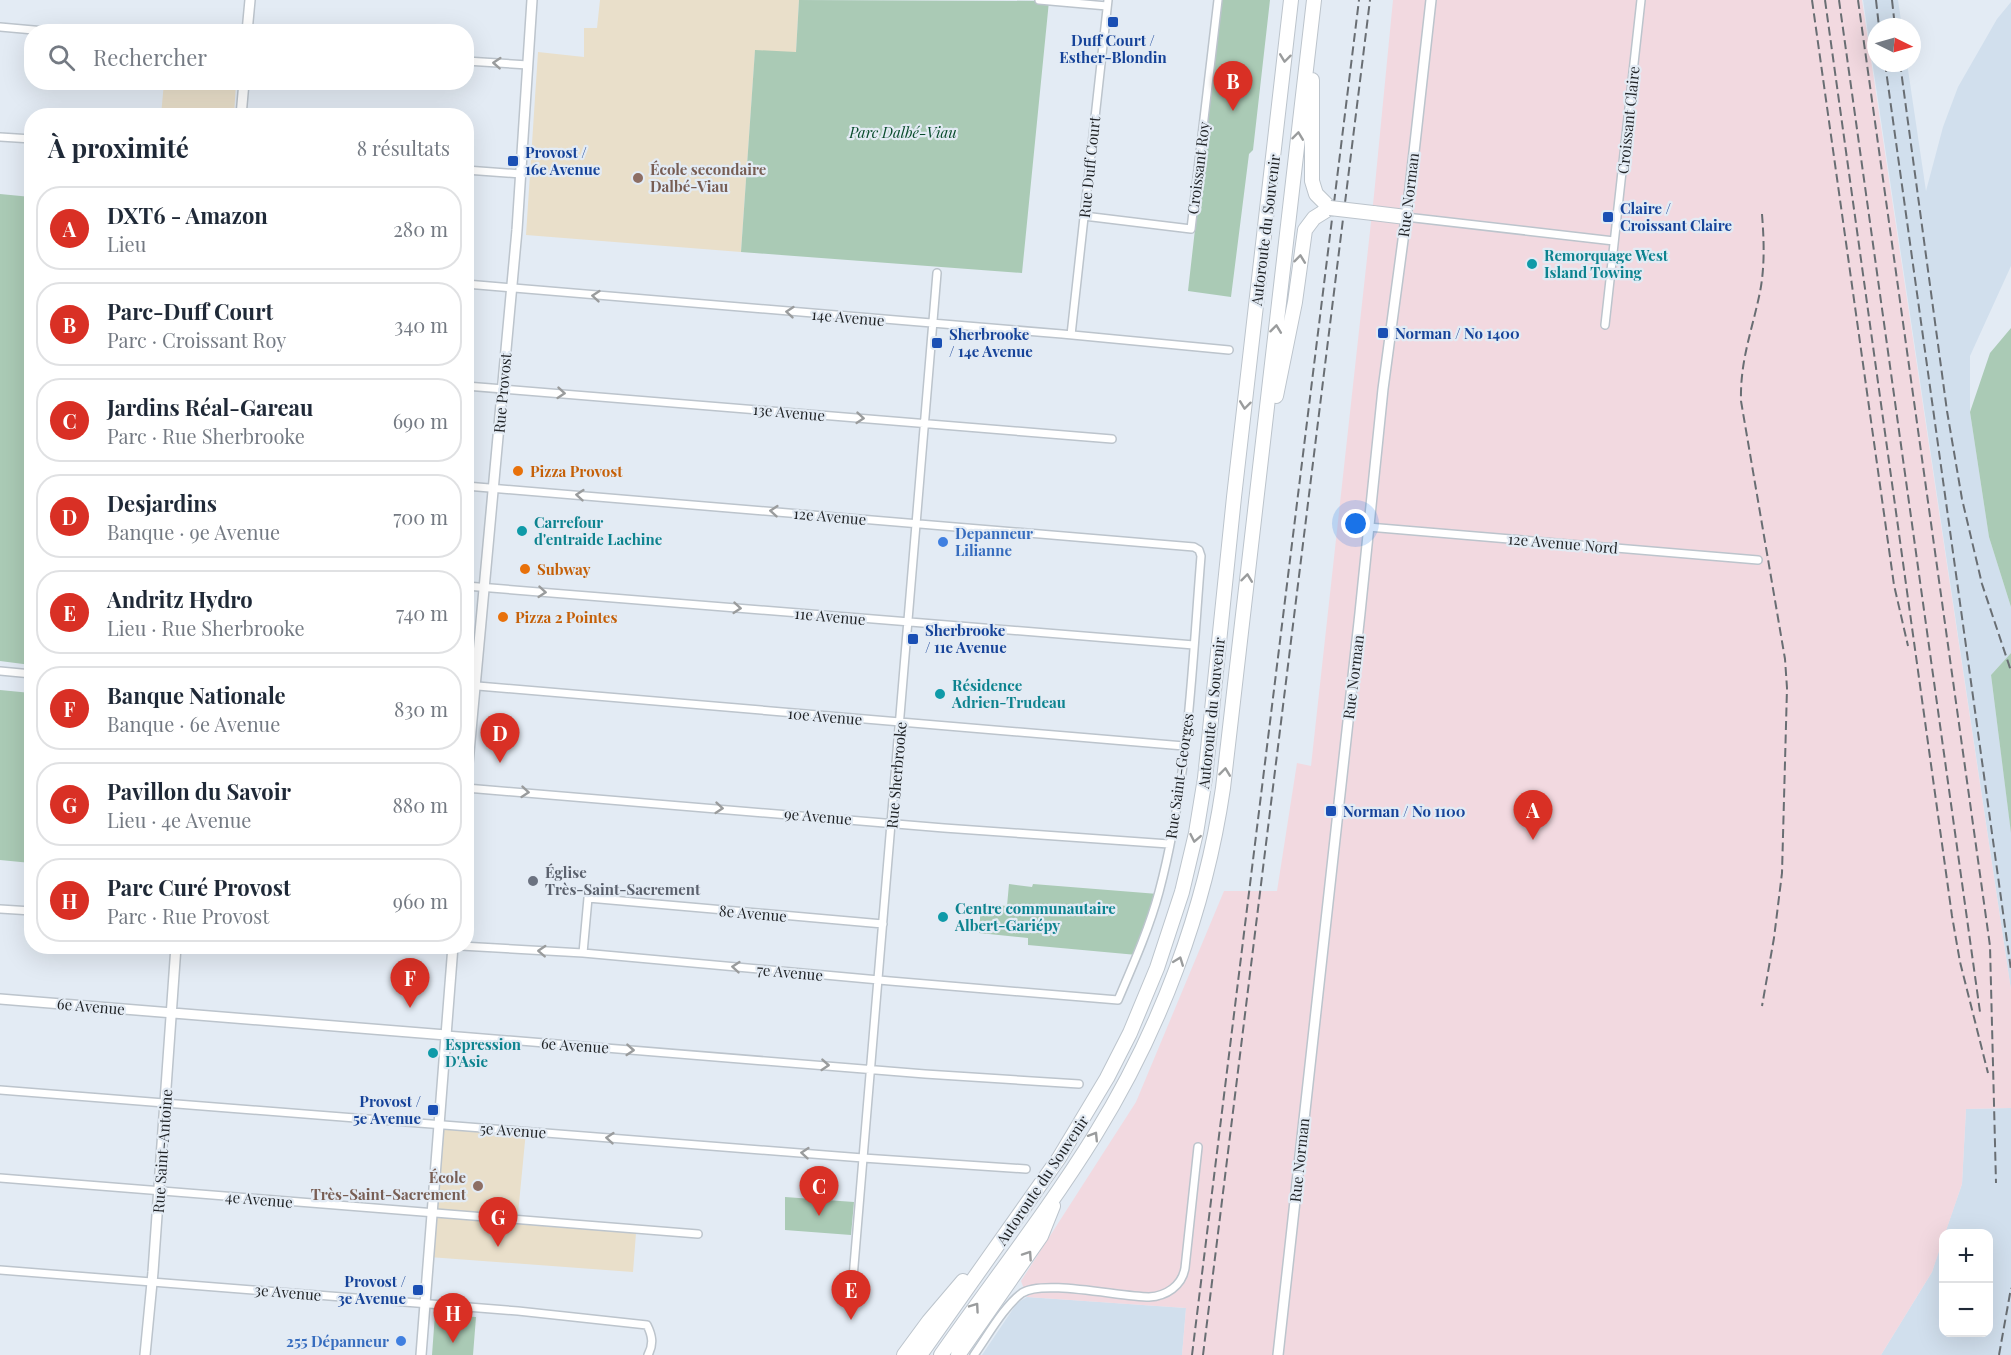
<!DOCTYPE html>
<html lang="fr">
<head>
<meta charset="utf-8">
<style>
  :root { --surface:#fff; --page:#f2f2f3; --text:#1f2937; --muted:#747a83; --line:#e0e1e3; --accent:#d93025 }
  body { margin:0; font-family:"Playfair Display",serif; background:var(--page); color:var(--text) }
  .controls { position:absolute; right:18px; bottom:18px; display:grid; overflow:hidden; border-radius:12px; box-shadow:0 6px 24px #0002 }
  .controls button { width:54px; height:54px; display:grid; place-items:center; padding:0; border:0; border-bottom:2px solid var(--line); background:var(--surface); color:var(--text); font:30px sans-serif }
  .compass { position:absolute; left:1867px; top:18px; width:54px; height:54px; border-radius:50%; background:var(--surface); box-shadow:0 6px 24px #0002; rotate:95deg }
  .you { position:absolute; left:1356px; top:524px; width:21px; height:21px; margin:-15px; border:4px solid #fff; border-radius:50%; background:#1a73e8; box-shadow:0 0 0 9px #1a73e833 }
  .badge { display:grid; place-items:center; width:39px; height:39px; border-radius:50%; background:var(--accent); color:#fff; font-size:20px; font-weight:700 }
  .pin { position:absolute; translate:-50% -50px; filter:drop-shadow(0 2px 3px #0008) }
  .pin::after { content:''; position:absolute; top:32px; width:21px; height:18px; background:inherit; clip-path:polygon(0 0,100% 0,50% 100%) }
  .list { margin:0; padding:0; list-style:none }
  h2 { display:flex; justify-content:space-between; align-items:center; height:78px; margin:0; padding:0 24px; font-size:26px }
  h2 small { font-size:20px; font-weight:400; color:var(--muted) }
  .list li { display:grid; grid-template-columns:39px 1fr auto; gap:18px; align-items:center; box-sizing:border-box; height:84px; margin:0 12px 12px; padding:0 12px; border:2px solid var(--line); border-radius:24px }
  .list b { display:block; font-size:22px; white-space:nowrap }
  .list p { margin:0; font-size:20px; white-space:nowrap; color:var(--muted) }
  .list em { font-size:20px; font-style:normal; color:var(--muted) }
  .icon { flex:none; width:33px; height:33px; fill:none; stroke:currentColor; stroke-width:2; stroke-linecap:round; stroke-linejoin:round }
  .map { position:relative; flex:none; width:2011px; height:1355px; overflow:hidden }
  .search { position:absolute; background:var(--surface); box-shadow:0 6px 24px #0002; left:24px; top:24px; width:450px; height:66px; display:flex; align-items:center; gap:15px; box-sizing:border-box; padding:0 21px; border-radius:24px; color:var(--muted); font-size:22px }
  .panel { position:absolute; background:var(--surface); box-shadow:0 6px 24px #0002; left:24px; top:108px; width:450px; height:846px; border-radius:24px }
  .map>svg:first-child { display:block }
  .built { fill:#d1dfed }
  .industrial { fill:#f2d9e0 }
  .education { fill:#e9dfca }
  .green { fill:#aacab5 }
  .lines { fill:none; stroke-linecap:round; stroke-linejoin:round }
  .minor-casing { stroke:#bcc4cc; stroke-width:10 }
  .tertiary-casing { stroke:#bcc4cc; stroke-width:12 }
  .motorway-casing { stroke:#bcc4cc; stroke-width:16 }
  .minor { stroke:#fff; stroke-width:7 }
  .tertiary { stroke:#fff; stroke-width:9 }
  .motorway { stroke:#fff; stroke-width:14 }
  .rail { stroke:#696e73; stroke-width:2; stroke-dasharray:9 4.5; stroke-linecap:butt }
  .motorway-bridge-casing { stroke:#bcc4cc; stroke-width:16; stroke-linecap:butt }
  .motorway-bridge { stroke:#fff; stroke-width:14 }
  .oneway { stroke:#9a9c9d }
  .transit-dot { fill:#1a4fb4; stroke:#e3ebf4; stroke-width:2 }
  .education-dot { fill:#8d6e63; stroke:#e3ebf4; stroke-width:2 }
  .culture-dot { fill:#0f9aa8; stroke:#e3ebf4; stroke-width:2 }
  .food-dot { fill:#e8710a; stroke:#e3ebf4; stroke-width:2 }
  .shop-dot { fill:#3f7fe0; stroke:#e3ebf4; stroke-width:2 }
  .worship-dot { fill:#6b7280; stroke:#e3ebf4; stroke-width:2 }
  .labels { text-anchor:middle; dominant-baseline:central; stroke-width:4.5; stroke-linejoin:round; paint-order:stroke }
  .transit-label { font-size:15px; font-weight:bold; fill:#164399; stroke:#e3ebf4; text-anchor:start }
  .street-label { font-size:15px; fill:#1f2225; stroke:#e3ebf4 }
  .park-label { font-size:15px; font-style:italic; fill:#094c2c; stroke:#e3ebf4 }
  .education-label { font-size:15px; font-weight:bold; fill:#785e54; stroke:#e3ebf4; text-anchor:start }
  .culture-label { font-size:15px; font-weight:bold; fill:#0d838f; stroke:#e3ebf4; text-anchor:start }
  .food-label { font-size:15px; font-weight:bold; fill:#c56008; stroke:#e3ebf4; text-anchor:start }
  .shop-label { font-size:15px; font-weight:bold; fill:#366cbe; stroke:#e3ebf4; text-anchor:start }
  .worship-label { font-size:15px; font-weight:bold; fill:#5b616d; stroke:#e3ebf4; text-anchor:start }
</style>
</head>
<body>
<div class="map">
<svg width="2011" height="1355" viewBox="0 0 2011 1355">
  <rect width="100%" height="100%" fill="#e3ebf4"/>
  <!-- built -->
  <path class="built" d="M 1863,0 L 1898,0 L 1902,27 L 1876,27 L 1876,63 L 1907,63 L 1926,191 L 1943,127 L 1958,87 L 1997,19 L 2011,2 L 2011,266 L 1970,356 L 1970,412 L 1989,537 L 2011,607 L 2011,653 L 1991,675 L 2011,832 L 2011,990 Z
    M 2011,1108 L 2011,1355 L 1881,1355 L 1932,1272 L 1943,1237 L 1944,1332 L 1988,1332 L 1988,1234 L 1945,1233 L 1962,1184 L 1966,1109 Z
    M 1027,1297 L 1186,1308 L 1182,1355 L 982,1355 L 1017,1303 Z"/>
  <!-- industrial -->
  <path class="industrial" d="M 1393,0 L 1862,0 L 2011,990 L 2011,1108 L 1966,1109 L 1962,1184 L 1932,1272 L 1881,1355 L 1182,1355 L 1186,1308 L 1027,1297 L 1021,1281 L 1136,1102 L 1224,891 L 1277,891 L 1297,763 L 1311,766 L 1374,195 Z"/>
  <!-- education -->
  <path class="education" d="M 600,0 L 799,0 L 796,53 L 755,51 L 741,252 L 526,235 L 538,52 L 584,57 L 584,28 L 597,28 Z
    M 164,83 L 236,83 L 234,115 L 161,115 Z
    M 467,595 L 473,598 L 469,648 L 466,648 Z
    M 439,1125 L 526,1131 L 517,1224 L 636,1233 L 633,1272 L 429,1257 Z"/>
  <!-- green -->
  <path class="green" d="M 799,0 L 1049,1 L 1022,273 L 741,252 L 755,50 L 796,52 Z
    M 1221,0 L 1270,0 L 1253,150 L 1249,154 L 1231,297 L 1188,291 Z
    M 0,194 L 31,197 L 31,665 L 0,661 Z
    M 2011,328 L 2011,607 L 1989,537 L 1970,412 L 1990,353 Z
    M 2011,653 L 2011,833 L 1991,675 Z
    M 0,690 L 31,693 L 31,863 L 0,860 Z
    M 1009,884 L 1032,887 L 1033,884 L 1158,894 L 1137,955 L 1028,945 L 1028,938 L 979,933 L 981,904 L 1007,906 Z
    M 785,1197 L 854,1202 L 851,1235 L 785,1230 Z
    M 435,1314 L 476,1317 L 473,1355 L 432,1355 Z"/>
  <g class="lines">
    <!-- minor casing -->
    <g class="minor-casing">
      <path id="minor" d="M 1039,0 L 1107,6
        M 0,27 L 56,32
        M 466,61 L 528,65
        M 0,137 L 32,139
        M 466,170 L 521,174
        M 1084,216 L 1191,229 L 1218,0
        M 1406,217 L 1614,241
        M 466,284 L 1062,334 L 1229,350
        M 1605,325 L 1641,0
        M 1071,335 L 1108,0
        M 466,386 L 1112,439
        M 1368,527 L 1758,560
        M 466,586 L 1194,645
        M 0,671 L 32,674
        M 466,685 L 1184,746
        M 466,788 L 944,828 L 1169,844
        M 0,909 L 32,911
        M 461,946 L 583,953 L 890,981 L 1118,1000 C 1133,965 1149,929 1159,892 C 1188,783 1192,668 1201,556 L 1199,550 L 1194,547 L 466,486
        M 583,953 L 588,898 L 883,924
        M 446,1035 L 925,1074 L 1079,1084
        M 0,1090 L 863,1158 L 1026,1169
        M 0,1178 L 698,1234
        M 0,1270 L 518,1311 L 647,1325 C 652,1335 654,1344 648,1355
        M 853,1278 L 937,273
        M 974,1355 C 987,1337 1004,1306 1022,1293 C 1043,1279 1120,1297 1149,1297 C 1166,1296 1182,1286 1185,1268 L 1198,1147"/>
    </g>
    <!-- tertiary casing -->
    <g class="tertiary-casing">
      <path id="tertiary" d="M 247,32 L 250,0
        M 241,116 L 244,82
        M 466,785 L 517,230 L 532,0
        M 0,999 L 446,1035
        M 145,1355 L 153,1272 L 176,946
        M 421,1355 L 453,946
        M 1278,1355 L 1360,613 L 1383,389 L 1410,188 L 1431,0"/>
    </g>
    <!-- motorway casing -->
    <g class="motorway-casing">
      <path id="motorway" d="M 1373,213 L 1406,217
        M 1276,396 L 1295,302 L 1305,230 L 1314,218 L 1330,208 L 1316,194 L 1312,181 L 1312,80
        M 904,1355 L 929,1321 L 963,1281
        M 920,1355 L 1059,1158 L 1107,1078 L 1130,1033 L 1157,968 L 1182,892 L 1196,833 L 1205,778 L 1234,497 L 1291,0
        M 941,1355 C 992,1282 1048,1211 1095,1135 C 1160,1030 1205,911 1223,788 L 1314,0
        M 958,1355 L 1041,1236 L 1053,1206"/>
    </g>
    <!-- minor -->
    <use href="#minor" class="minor"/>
    <!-- tertiary -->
    <use href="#tertiary" class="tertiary"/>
    <!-- motorway -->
    <use href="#motorway" class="motorway"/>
    <!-- rail -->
    <path class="rail" d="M 1812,0 L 1894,585 L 1908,646
      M 1825,0 L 1952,916 L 1960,962 L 1988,1073
      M 1839,0 L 1980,1012
      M 1858,0 L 1990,946 L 1996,1183
      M 1876,0 L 1879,27
      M 1892,0 L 1895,27
      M 1885,63 L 2011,970
      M 1900,63 L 1947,411 L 1962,499 L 1982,584 L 2011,671
      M 1762,214 C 1764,240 1765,266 1760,292 C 1752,331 1740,360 1741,401 L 1785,659 L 1787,688 L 1782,873 L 1774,938 L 1762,1006
      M 1192,1355 L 1359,0
      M 1203,1355 L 1370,0
      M 1999,1355 L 2011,1288"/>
    <!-- motorway-bridge casing -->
    <g class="motorway-bridge-casing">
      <path id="motorway-bridge" d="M 1330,208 L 1373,213"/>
    </g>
    <!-- motorway-bridge -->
    <use href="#motorway-bridge" class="motorway-bridge"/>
  </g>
  <!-- one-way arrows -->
  <defs><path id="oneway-chevron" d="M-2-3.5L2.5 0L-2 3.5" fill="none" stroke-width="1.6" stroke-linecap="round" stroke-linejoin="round" transform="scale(1.5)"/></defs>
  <g class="oneway">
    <use href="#oneway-chevron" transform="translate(1285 58) rotate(97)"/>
    <use href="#oneway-chevron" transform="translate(497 63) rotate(-176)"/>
    <use href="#oneway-chevron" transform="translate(1298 136) rotate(-83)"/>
    <use href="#oneway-chevron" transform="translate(1300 259) rotate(-83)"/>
    <use href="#oneway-chevron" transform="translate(596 296) rotate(-175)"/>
    <use href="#oneway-chevron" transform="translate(790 312) rotate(-175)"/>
    <use href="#oneway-chevron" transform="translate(1276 329) rotate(-83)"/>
    <use href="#oneway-chevron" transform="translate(561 393) rotate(5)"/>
    <use href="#oneway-chevron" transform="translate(1245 405) rotate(97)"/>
    <use href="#oneway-chevron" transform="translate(860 418) rotate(5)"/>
    <use href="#oneway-chevron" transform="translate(580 495) rotate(-175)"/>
    <use href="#oneway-chevron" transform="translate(774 511) rotate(-175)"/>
    <use href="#oneway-chevron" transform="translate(1247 578) rotate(-83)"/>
    <use href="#oneway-chevron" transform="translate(542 592) rotate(5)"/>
    <use href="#oneway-chevron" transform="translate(737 608) rotate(5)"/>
    <use href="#oneway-chevron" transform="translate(1225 772) rotate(-83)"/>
    <use href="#oneway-chevron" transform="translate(525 792) rotate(5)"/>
    <use href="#oneway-chevron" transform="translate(719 808) rotate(5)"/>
    <use href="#oneway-chevron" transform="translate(1195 838) rotate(101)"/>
    <use href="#oneway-chevron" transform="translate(542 951) rotate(-177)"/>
    <use href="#oneway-chevron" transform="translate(1179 961) rotate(-69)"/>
    <use href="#oneway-chevron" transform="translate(736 967) rotate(-175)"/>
    <use href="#oneway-chevron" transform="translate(630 1050) rotate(4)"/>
    <use href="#oneway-chevron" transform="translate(825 1065) rotate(4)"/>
    <use href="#oneway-chevron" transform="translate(1094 1136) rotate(-58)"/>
    <use href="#oneway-chevron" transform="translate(610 1138) rotate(-175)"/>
    <use href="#oneway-chevron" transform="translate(805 1153) rotate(-175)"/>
    <use href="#oneway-chevron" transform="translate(1028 1255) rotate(-56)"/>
    <use href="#oneway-chevron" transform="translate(975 1307) rotate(-55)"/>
  </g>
  <!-- markers -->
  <g class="transit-dot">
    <rect x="1107" y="16" width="12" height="12" rx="3"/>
    <rect x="507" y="155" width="12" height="12" rx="3"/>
    <rect x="1602" y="211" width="12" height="12" rx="3"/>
    <rect x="1377" y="327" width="12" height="12" rx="3"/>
    <rect x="931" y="337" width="12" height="12" rx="3"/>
    <rect x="907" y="633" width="12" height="12" rx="3"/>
    <rect x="1325" y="805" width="12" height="12" rx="3"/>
    <rect x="427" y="1104" width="12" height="12" rx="3"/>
    <rect x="412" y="1284" width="12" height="12" rx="3"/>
  </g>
  <g class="education-dot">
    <circle cx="638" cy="178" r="6"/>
    <circle cx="478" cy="1186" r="6"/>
  </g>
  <g class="culture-dot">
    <circle cx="1532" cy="264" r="6"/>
    <circle cx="522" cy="531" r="6"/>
    <circle cx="940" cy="694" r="6"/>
    <circle cx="943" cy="917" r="6"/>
    <circle cx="433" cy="1053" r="6"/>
  </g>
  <g class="food-dot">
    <circle cx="518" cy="471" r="6"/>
    <circle cx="525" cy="569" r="6"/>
    <circle cx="503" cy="617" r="6"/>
  </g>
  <g class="shop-dot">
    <circle cx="943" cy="542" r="6"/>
    <circle cx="401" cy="1341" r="6"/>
  </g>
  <circle class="worship-dot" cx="533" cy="881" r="6"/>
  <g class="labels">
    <!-- transit labels -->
    <g class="transit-label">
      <text x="1113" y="40" text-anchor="middle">Duff Court /<tspan x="1113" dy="17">Esther-Blondin</tspan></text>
      <text x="525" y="152">Provost /<tspan x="525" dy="17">16e Avenue</tspan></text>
      <text x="1620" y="208">Claire /<tspan x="1620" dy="17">Croissant Claire</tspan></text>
      <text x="1395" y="333">Norman / No 1400</text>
      <text x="949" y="334">Sherbrooke<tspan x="949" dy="17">/ 14e Avenue</tspan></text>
      <text x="925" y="630">Sherbrooke<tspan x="925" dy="17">/ 11e Avenue</tspan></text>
      <text x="1343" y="811">Norman / No 1100</text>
      <text x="421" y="1101" text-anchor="end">Provost /<tspan x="421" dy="17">5e Avenue</tspan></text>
      <text x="406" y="1281" text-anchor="end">Provost /<tspan x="406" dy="17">3e Avenue</tspan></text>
    </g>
    <!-- street labels -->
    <g class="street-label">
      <text transform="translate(1628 120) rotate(-84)">Croissant Claire</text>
      <text transform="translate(1089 167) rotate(-84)">Rue Duff Court</text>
      <text transform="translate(1198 168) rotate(-83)">Croissant Roy</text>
      <text transform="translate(1408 195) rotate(-83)">Rue Norman</text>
      <text transform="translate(1265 230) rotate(-83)">Autoroute du Souvenir</text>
      <text transform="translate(848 317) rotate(5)">14e Avenue</text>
      <text transform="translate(502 393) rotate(-85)">Rue Provost</text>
      <text transform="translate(789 412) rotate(5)">13e Avenue</text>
      <text transform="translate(830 516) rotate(5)">12e Avenue</text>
      <text transform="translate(1563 543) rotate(5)">12e Avenue Nord</text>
      <text transform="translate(830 616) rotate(5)">11e Avenue</text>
      <text transform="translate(1353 677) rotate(-83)">Rue Norman</text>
      <text transform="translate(1211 713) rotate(-84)">Autoroute du Souvenir</text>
      <text transform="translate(825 716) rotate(5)">10e Avenue</text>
      <text transform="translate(896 775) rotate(-85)">Rue Sherbrooke</text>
      <text transform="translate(1179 776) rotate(-82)">Rue Saint-Georges</text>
      <text transform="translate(818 816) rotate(5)">9e Avenue</text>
      <text transform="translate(753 913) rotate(5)">8e Avenue</text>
      <text transform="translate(790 972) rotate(5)">7e Avenue</text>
      <text transform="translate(91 1006) rotate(5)">6e Avenue</text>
      <text transform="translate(575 1045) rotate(4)">6e Avenue</text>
      <text transform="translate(513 1130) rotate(4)">5e Avenue</text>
      <text transform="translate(162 1151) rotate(-86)">Rue Saint-Antoine</text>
      <text transform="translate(1299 1160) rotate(-84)">Rue Norman</text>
      <text transform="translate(1042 1180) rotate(-56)">Autoroute du Souvenir</text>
      <text transform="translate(259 1199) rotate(5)">4e Avenue</text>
      <text transform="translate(288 1292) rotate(5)">3e Avenue</text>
    </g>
    <!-- park labels -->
    <g class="park-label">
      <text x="903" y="132">Parc Dalbé-Viau</text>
    </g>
    <!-- education labels -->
    <g class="education-label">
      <text x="650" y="169">École secondaire<tspan x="650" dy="17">Dalbé-Viau</tspan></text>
      <text x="466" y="1177" text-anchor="end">École<tspan x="466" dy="17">Très-Saint-Sacrement</tspan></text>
    </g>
    <!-- culture labels -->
    <g class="culture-label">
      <text x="1544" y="255">Remorquage West<tspan x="1544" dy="17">Island Towing</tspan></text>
      <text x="534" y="522">Carrefour<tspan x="534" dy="17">d'entraide Lachine</tspan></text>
      <text x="952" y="685">Résidence<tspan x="952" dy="17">Adrien-Trudeau</tspan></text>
      <text x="955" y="908">Centre communautaire<tspan x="955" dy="17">Albert-Gariépy</tspan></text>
      <text x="445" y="1044">Espression<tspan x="445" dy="17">D'Asie</tspan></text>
    </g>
    <!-- food labels -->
    <g class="food-label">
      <text x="530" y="471">Pizza Provost</text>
      <text x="537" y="569">Subway</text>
      <text x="515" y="617">Pizza 2 Pointes</text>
    </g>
    <!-- shop labels -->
    <g class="shop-label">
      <text x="955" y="533">Depanneur<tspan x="955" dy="17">Lilianne</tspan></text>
      <text x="389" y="1341" text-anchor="end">255 Dépanneur</text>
    </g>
    <!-- worship labels -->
    <g class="worship-label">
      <text x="545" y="872">Église<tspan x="545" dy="17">Très-Saint-Sacrement</tspan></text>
    </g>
  </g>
</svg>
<div class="controls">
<button>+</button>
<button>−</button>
</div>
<svg class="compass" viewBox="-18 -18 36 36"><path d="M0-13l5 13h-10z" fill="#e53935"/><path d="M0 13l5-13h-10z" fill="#747a83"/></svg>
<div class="you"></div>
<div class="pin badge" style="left:1533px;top:840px">A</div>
<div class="pin badge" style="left:1233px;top:111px">B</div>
<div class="pin badge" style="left:819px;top:1216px">C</div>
<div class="pin badge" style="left:500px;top:763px">D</div>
<div class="pin badge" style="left:851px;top:1320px">E</div>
<div class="pin badge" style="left:410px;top:1008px">F</div>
<div class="pin badge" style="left:498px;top:1247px">G</div>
<div class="pin badge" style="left:453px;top:1343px">H</div>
<div class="search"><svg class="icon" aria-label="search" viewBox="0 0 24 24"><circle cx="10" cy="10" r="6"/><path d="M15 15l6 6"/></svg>Rechercher</div>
<section class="panel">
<h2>À proximité<small>8 résultats</small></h2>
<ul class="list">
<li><span class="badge">A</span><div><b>DXT6 - Amazon</b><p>Lieu</p></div><em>280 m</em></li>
<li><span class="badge">B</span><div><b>Parc-Duff Court</b><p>Parc · Croissant Roy</p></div><em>340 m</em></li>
<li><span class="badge">C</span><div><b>Jardins Réal-Gareau</b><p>Parc · Rue Sherbrooke</p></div><em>690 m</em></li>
<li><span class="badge">D</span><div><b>Desjardins</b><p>Banque · 9e Avenue</p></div><em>700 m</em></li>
<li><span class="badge">E</span><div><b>Andritz Hydro</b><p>Lieu · Rue Sherbrooke</p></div><em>740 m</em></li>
<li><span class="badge">F</span><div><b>Banque Nationale</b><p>Banque · 6e Avenue</p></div><em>830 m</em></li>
<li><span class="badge">G</span><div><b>Pavillon du Savoir</b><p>Lieu · 4e Avenue</p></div><em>880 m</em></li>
<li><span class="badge">H</span><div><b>Parc Curé Provost</b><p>Parc · Rue Provost</p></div><em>960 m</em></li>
</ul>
</section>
</div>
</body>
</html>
